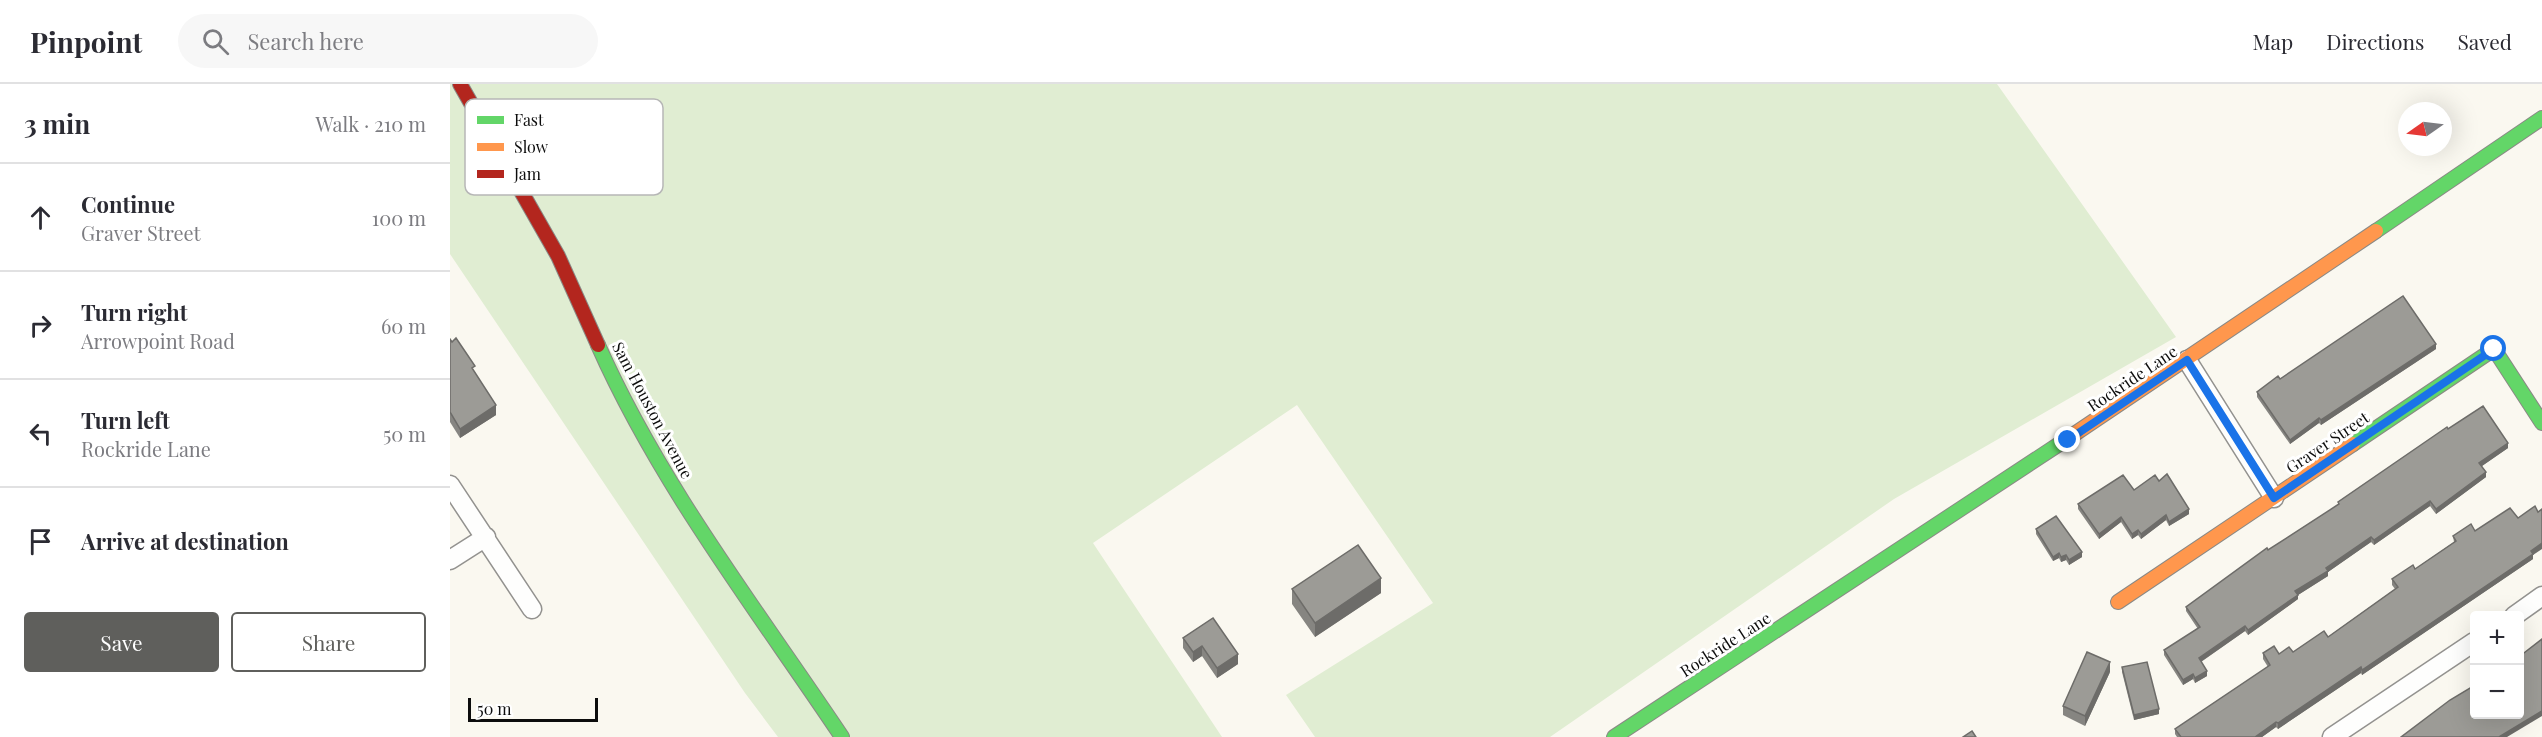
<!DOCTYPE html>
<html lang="en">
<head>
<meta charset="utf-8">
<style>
  :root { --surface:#fff; --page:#f7f7f7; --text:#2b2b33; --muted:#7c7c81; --line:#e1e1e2; --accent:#5f5f5c }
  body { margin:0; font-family:"Playfair Display",serif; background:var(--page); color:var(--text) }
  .controls { position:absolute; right:18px; bottom:18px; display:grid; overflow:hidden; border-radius:6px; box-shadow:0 6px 24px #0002 }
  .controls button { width:54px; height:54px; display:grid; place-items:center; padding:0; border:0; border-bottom:2px solid var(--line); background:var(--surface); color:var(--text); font:30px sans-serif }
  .compass { position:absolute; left:1948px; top:18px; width:54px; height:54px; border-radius:50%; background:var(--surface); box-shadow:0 6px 24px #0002; rotate:256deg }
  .scale { position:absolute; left:18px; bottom:15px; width:130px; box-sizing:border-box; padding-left:6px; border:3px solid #0c0c0c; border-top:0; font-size:16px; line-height:21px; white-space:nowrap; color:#0c0c0c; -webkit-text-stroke:4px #fff; paint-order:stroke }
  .stop { position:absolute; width:18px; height:18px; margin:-14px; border:4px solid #1a73e8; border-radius:50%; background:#fff }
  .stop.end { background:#1a73e8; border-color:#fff; box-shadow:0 2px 6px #0008 }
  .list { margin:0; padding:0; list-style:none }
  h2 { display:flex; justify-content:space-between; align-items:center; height:78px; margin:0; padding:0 24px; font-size:26px }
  h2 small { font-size:20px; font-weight:400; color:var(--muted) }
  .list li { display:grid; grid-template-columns:39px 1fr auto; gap:18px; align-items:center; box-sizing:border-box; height:108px; padding:0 24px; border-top:2px solid var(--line) }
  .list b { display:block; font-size:22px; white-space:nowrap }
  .list p { margin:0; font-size:20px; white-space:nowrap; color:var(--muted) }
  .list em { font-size:20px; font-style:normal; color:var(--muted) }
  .actions { display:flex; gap:12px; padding:18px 24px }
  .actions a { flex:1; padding:14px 0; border:2px solid var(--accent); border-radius:6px; text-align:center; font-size:21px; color:var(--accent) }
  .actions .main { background:var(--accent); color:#fff }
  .icon { flex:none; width:33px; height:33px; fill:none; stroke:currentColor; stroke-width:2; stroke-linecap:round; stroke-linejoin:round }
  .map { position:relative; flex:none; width:2092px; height:653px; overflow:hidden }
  header { display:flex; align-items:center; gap:36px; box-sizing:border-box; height:84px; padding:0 30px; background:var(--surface); border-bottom:2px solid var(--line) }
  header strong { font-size:28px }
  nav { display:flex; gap:33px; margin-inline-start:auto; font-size:21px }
  .search { width:420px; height:54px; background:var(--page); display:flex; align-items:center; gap:15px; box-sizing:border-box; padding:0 21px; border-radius:33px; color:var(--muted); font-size:22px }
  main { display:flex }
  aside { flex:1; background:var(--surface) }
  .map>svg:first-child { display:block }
  .green { fill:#e0edd2 }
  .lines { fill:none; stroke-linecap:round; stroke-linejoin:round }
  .street-casing { stroke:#93928f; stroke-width:21 }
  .fast-casing { stroke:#8a8985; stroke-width:16 }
  .slow-casing { stroke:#8a8985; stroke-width:16 }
  .jam-casing { stroke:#8a8985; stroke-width:16 }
  .street { stroke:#fefefd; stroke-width:18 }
  .fast { stroke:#63d668; stroke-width:14 }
  .slow { stroke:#ff974d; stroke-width:14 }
  .jam { stroke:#b3261e; stroke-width:14 }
  .wall { fill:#868581 }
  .shaded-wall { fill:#6d6c69 }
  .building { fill:#9c9b96; stroke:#6d6c69; stroke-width:1.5 }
  .route { stroke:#1a73e8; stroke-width:8 }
  .labels { text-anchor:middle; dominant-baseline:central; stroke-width:6; stroke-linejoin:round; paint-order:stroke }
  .street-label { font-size:16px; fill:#0c0c0c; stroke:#fff }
  .key { fill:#fff; stroke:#b6b6b6; stroke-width:1.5 }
  .key-label { font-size:16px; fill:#0c0c0c }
</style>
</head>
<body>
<header>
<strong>Pinpoint</strong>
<div class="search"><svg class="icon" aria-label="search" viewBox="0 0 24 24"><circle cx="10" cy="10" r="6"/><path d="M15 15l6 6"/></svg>Search here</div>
<nav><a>Map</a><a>Directions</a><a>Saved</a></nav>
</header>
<main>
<aside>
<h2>3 min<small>Walk · 210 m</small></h2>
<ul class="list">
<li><svg class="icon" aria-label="ahead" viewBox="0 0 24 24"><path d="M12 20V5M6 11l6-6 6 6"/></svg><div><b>Continue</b><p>Graver Street</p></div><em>100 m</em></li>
<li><svg class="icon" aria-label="right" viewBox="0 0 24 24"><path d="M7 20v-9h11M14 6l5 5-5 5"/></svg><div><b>Turn right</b><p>Arrowpoint Road</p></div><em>60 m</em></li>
<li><svg class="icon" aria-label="left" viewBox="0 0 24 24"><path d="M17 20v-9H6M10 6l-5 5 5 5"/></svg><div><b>Turn left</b><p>Rockride Lane</p></div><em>50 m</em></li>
<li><svg class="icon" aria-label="arrive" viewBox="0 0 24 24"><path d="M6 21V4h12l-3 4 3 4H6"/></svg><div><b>Arrive at destination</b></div></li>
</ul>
<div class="actions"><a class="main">Save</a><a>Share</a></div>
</aside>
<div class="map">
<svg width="2092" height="653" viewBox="0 0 2092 653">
  <rect width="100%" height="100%" fill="#faf8f0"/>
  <!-- green -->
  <path class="green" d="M 0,0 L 1547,0 L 1726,253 L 1444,415 L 1100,653 L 865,653 L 836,611 L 983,519 L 847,321 L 643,459 L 772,653 L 328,653 L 295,609 L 0,170 Z"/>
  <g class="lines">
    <!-- street casing -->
    <g class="street-casing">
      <path id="street" d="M 1737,276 L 1824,414
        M 0,401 L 82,525
        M 0,476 L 36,453
        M 2064,532 L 2092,512
        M 1882,653 L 2024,558"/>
    </g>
    <!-- fast casing -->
    <g class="fast-casing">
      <path id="fast" d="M 1926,147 L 2092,34
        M 148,261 C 210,401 307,526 392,653
        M 1903,360 L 2044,265 L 2092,339
        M 1164,653 L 1623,351"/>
    </g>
    <!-- slow casing -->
    <g class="slow-casing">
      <path id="slow" d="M 1623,351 L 1926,147
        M 1668,518 L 1903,360"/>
    </g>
    <!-- jam casing -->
    <g class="jam-casing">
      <path id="jam" d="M 10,0 L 108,172 L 148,261"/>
    </g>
    <!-- street -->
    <use href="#street" class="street"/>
    <!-- fast -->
    <use href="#fast" class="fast"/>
    <!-- slow -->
    <use href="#slow" class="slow"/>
    <!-- jam -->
    <use href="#jam" class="jam"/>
  </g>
  <!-- wall -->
  <path class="wall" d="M 0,255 L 25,289 L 46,331 L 10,354 L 0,338 Z
    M 1986,265 L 1871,341 L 1869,339 L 1840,360 L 1807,313 L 1807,308 L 1830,295 Z
    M 1998,345 L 2058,364 L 2032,382 L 2036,393 L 1986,430 L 1980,422 L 1924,461 L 1921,458 L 1878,488 L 1878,492 L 1848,511 L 1848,515 L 1819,536 L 1798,551 L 1795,547 L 1751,578 L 1757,592 L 1745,599 L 1743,595 L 1733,601 L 1714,571 L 1714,566 L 1748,545 L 1736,527 L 1736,523 L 1818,466 L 1888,421 L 1888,418 Z
    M 1709,397 L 1739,430 L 1719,442 L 1716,436 L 1691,455 L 1688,451 L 1682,455 L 1671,438 L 1649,455 L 1628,425 L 1628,420 L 1684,406 Z
    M 1586,445 L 1632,473 L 1619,481 L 1616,476 L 1611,478 L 1609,474 L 1603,477 L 1586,450 Z
    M 2025,447 L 2083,471 L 2083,475 L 1912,591 L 1911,589 L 1828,645 L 1826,643 L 1812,653 L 1727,653 L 1725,650 L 1725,645 L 1818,583 L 1813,575 L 1813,569 L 1829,570 L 1843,568 L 1878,553 L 1945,505 L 1942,501 L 1942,495 L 1965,485 L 2004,458 L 2003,452 Z
    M 842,505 L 931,509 L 865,553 L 842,520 Z
    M 763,534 L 788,580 L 767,594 L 752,572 L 743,578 L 733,564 L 733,554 Z
    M 1672,583 L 1709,630 L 1684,636 L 1672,588 Z
    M 1660,588 L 1635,642 L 1613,631 L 1613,622 Z"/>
  <!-- shaded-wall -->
  <path class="shaded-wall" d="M 1986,260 L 1986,265 L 1871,341 L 1871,336 Z
    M 46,321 L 46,331 L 10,354 L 10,345 Z
    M 1869,334 L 1869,339 L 1840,360 L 1840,356 Z
    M 2058,359 L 2058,364 L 2029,384 L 2029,379 Z
    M 2036,388 L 2036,393 L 1986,430 L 1986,425 Z
    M 1980,417 L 1980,422 L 1924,461 L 1924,456 Z
    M 1739,425 L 1739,430 L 1719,442 L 1719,438 Z
    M 1716,431 L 1716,436 L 1691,455 L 1691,450 Z
    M 1671,433 L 1671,438 L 1649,455 L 1649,450 Z
    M 1688,446 L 1688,451 L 1682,455 L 1682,450 Z
    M 1921,453 L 1921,458 L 1878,488 L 1878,492 L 1848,511 L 1848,515 L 1798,551 L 1798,546 L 1845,507 L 1876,484 Z
    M 2092,459 L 2092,465 L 2083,471 L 2083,475 L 1912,591 L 1912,586 Z
    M 1632,468 L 1632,473 L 1619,481 L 1619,476 Z
    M 1609,469 L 1609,474 L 1603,477 L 1603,473 Z
    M 1616,471 L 1616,476 L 1611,478 L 1611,473 Z
    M 931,494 L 931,509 L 865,553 L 865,539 Z
    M 1795,542 L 1795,547 L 1749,579 L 1749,574 Z
    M 752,562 L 752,572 L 743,578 L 743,568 Z
    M 788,570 L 788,580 L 767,594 L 767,584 Z
    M 1660,578 L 1660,588 L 1635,642 L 1635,632 Z
    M 1911,583 L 1911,589 L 1828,645 L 1828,639 Z
    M 1757,587 L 1757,592 L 1745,599 L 1745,594 Z
    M 1743,590 L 1743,595 L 1733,601 L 1733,596 Z
    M 1709,625 L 1709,630 L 1684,636 L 1684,631 Z
    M 2092,627 L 2092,632 L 2057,653 L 2049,653 Z
    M 1826,638 L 1826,643 L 1812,653 L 1805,653 Z"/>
  <!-- building -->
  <path class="building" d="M 1953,212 L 1986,260 L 1871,336 L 1869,334 L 1840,356 L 1807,308 L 1828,292 L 1830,295 Z
    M 6,254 L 25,282 L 22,284 L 46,321 L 10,345 L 0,328 L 0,255 L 2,258 Z
    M 2033,322 L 2058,359 L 2029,379 L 2036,388 L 1986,425 L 1980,417 L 1924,456 L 1921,453 L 1876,484 L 1878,487 L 1845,507 L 1848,511 L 1819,531 L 1798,546 L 1795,542 L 1749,574 L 1757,587 L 1745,594 L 1743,590 L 1733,596 L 1714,566 L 1750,543 L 1736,523 L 1817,464 L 1818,466 L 1889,420 L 1888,418 L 1997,343 L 1998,345 Z
    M 1717,390 L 1739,425 L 1719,438 L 1716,431 L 1691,450 L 1688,446 L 1682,450 L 1671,433 L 1649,450 L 1628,420 L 1673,391 L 1684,406 L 1705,391 L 1709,397 Z
    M 2085,422 L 2088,428 L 2092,425 L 2092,459 L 2081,467 L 2083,470 L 1912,586 L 1911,583 L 1828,639 L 1826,638 L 1805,653 L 1731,653 L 1725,645 L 1820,581 L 1813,569 L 1824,562 L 1829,570 L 1839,563 L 1843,568 L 1874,547 L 1878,553 L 1948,503 L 1942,495 L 1963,481 L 1965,485 L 2006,457 L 2003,452 L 2021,440 L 2025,447 L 2060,424 L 2068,434 Z
    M 1606,432 L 1632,468 L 1619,476 L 1616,471 L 1611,473 L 1609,469 L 1603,473 L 1586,445 Z
    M 908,461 L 931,494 L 865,539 L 842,505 Z
    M 763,534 L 788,570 L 767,584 L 752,562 L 743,568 L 733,554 Z
    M 2092,555 L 2092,627 L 2049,653 L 1951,653 L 2000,616 L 2025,601 L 2025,630 L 2070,630 L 2070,572 Z
    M 1637,568 L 1660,578 L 1635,632 L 1613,622 Z
    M 1697,578 L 1709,625 L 1684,631 L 1672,583 Z
    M 1522,647 L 1526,653 L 1513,653 Z"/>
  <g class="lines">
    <!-- route -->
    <path class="route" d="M 1618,356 L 1737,276 L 1824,414 L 2044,265"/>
  </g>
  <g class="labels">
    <!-- street labels -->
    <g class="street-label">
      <text transform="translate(1682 294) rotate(-34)">Rockride Lane</text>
      <text transform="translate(203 326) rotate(62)">Sam Houston Avenue</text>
      <text transform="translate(1877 358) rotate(-34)">Graver Street</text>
      <text transform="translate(1275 560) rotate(-33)">Rockride Lane</text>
    </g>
  </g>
  <!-- legend -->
  <rect x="15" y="15" width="198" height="96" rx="9" class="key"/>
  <rect x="27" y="32" width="27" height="8" fill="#63d668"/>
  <rect x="27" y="59" width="27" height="8" fill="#ff974d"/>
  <rect x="27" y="86" width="27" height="8" fill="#b3261e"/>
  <g class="key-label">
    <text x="64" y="42">Fast</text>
    <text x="64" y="69">Slow</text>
    <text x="64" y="96">Jam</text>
  </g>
</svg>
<div class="controls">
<button>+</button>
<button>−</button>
</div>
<svg class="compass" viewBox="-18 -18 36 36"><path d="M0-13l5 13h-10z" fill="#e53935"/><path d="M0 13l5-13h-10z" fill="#7c7c81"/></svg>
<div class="scale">50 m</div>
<div class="stop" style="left:2044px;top:265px"></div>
<div class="stop end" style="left:1618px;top:356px"></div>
</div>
</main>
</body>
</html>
